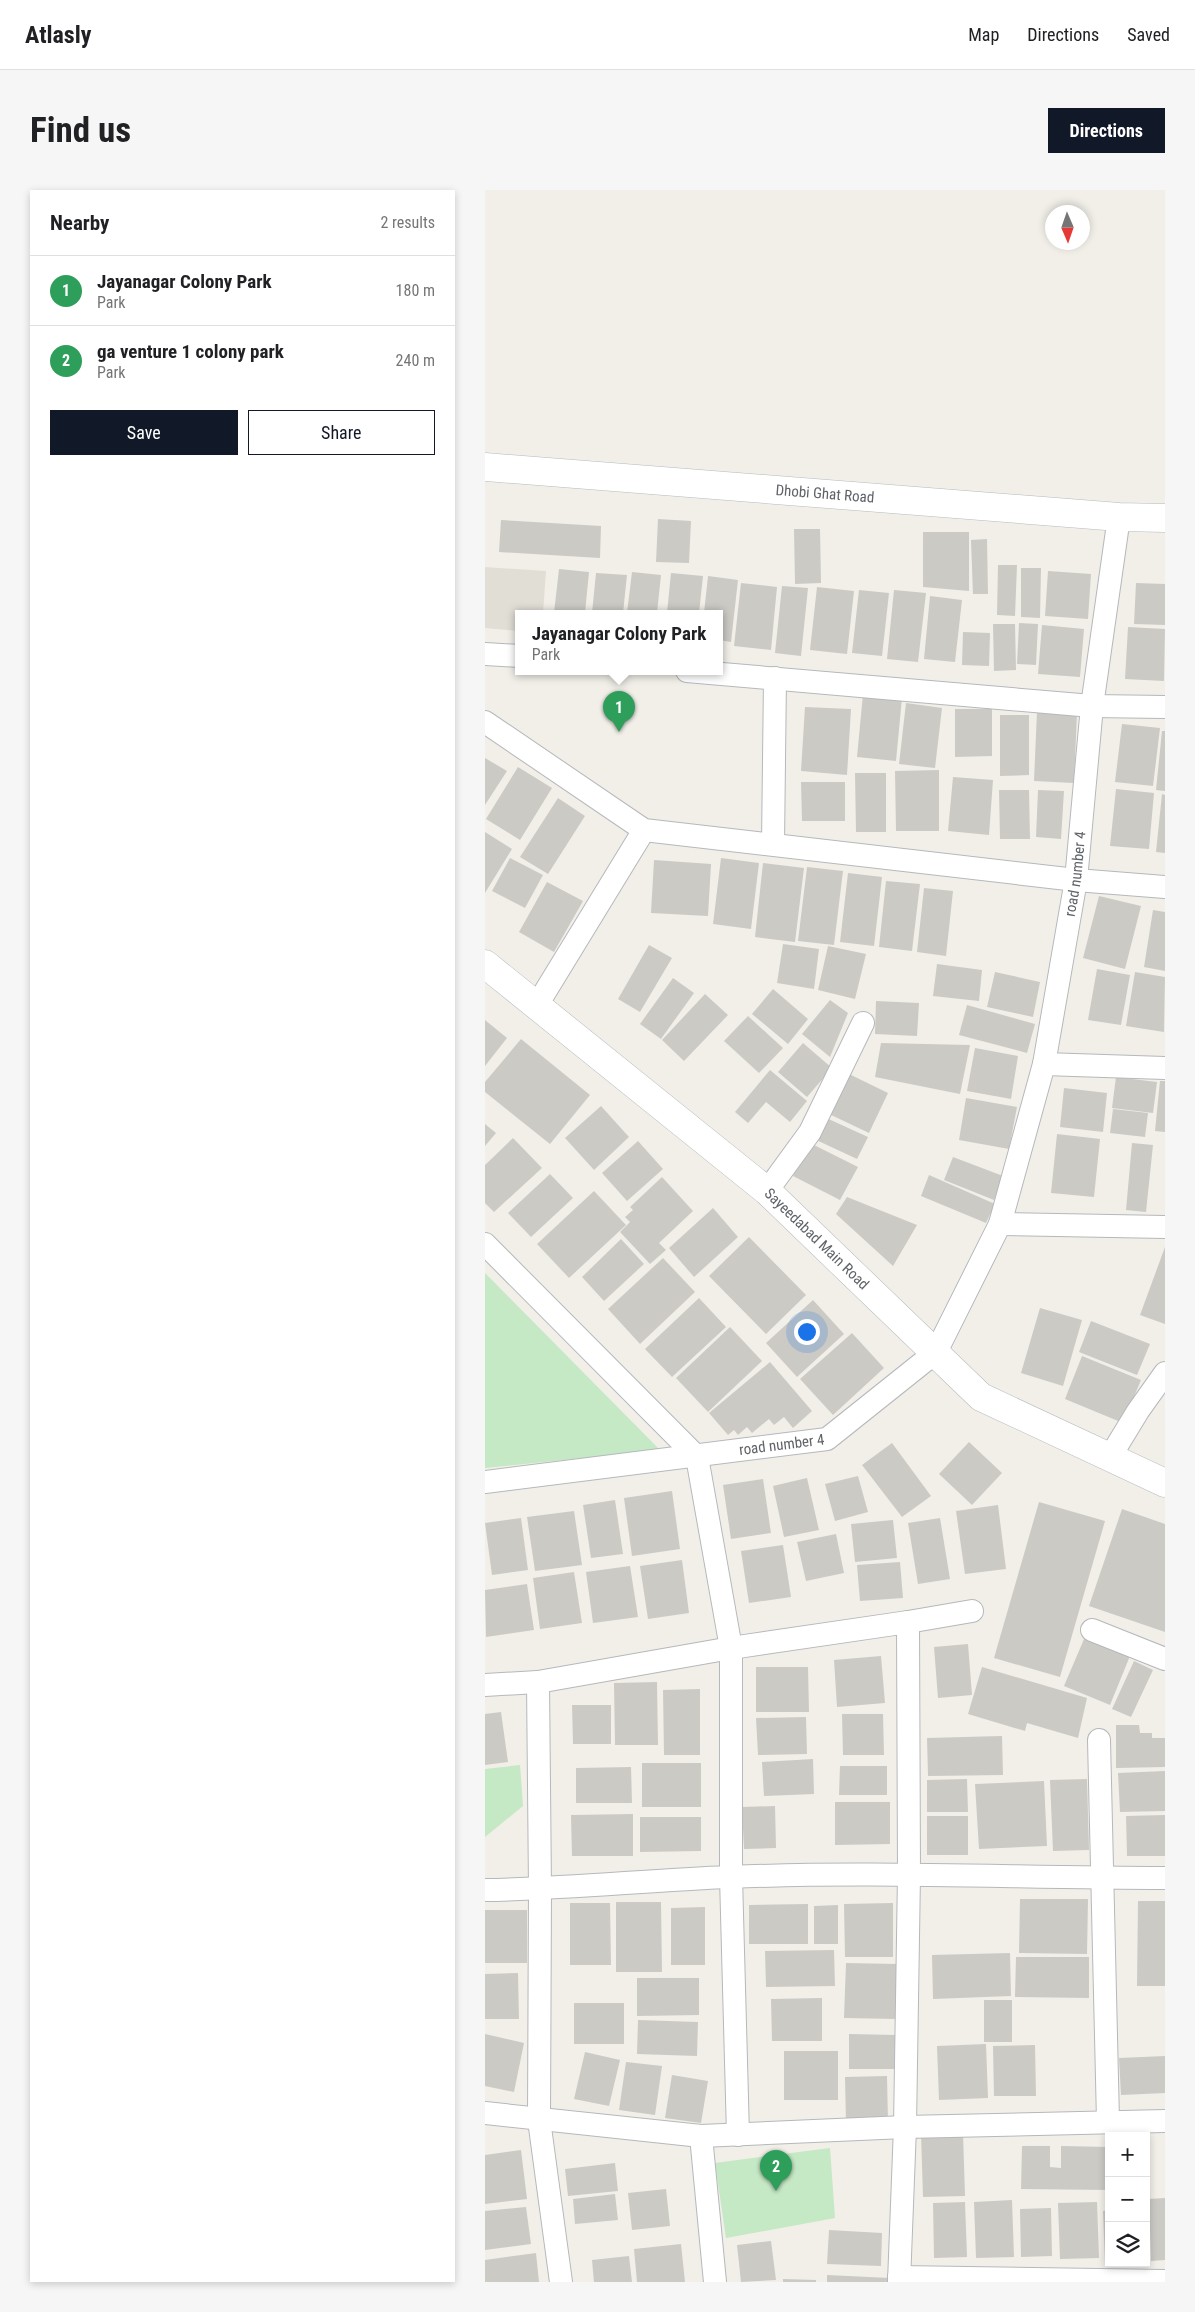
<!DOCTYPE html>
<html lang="en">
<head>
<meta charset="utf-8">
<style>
  :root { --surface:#fff; --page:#f6f6f6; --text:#202124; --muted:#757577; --line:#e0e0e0; --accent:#111827 }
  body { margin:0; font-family:"Roboto Condensed",sans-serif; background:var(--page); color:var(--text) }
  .controls { position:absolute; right:15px; bottom:15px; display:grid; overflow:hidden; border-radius:0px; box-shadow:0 2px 8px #0003 }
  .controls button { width:45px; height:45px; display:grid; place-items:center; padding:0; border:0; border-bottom:1px solid var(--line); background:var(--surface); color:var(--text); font:25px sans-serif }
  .compass { position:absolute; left:560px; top:15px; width:45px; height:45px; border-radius:50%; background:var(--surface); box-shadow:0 2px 8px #0003; rotate:178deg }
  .you { position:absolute; left:321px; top:1141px; width:18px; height:18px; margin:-12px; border:4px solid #fff; border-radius:50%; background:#1a73e8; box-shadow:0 0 0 8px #1a73e833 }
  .badge { display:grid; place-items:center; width:32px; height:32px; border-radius:50%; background:var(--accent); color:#fff; font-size:16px; font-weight:700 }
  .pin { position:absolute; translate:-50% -41px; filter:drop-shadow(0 1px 2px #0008) }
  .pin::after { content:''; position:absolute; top:26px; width:18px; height:15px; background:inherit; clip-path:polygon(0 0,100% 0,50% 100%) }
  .popup { position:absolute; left:30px; top:420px; width:208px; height:65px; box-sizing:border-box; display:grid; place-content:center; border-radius:0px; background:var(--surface); filter:drop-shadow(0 1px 4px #0005); font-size:16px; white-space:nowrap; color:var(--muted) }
  .popup b { font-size:19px; color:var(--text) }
  .popup::after { content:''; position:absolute; left:50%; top:100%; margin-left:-10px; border:10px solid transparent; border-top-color:var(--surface) }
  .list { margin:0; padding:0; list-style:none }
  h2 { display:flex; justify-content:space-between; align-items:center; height:65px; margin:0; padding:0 20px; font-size:21px }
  h2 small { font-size:16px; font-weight:400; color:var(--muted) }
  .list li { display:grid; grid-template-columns:32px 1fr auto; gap:15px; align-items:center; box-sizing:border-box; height:70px; padding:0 20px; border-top:1px solid var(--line) }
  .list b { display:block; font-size:19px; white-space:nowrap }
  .list p { margin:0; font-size:16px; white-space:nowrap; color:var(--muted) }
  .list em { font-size:16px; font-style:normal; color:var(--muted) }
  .actions { display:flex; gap:10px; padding:15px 20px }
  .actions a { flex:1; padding:11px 0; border:1px solid var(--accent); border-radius:0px; text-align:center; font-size:18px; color:var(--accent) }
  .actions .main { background:var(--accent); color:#fff }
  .icon { flex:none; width:28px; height:28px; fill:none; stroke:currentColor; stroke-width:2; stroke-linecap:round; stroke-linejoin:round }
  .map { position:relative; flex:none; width:680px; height:2092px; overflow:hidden; border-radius:0px }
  header { display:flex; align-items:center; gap:30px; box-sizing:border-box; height:70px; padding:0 25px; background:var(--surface); border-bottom:1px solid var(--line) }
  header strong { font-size:24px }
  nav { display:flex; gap:28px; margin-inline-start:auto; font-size:18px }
  .intro { display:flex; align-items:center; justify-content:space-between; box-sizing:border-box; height:120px; padding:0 30px }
  h1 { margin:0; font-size:35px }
  .button { padding:12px 22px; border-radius:0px; background:var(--accent); color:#fff; font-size:18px; font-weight:700 }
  main { display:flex; gap:30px; padding:0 30px }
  aside { flex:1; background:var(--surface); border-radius:0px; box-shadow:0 2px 8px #0003 }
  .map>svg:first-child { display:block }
  .education { fill:#e1ded6 }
  .green { fill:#c5e8c5 }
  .building { fill:#cccac5 }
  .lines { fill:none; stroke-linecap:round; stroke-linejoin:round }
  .minor-casing { stroke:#b5b8bc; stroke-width:24 }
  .secondary-casing { stroke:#b6babf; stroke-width:29 }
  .minor { stroke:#fff; stroke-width:22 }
  .secondary { stroke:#fff; stroke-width:28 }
  .labels { text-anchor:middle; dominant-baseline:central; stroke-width:4; stroke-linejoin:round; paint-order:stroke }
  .street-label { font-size:15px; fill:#5f6368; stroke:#fff }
</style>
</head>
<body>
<header>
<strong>Atlasly</strong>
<nav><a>Map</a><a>Directions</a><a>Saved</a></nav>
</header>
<div class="intro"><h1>Find us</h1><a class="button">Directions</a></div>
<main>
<aside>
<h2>Nearby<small>2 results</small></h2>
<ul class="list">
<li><span class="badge" style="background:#2e9e5b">1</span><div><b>Jayanagar Colony Park</b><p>Park</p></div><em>180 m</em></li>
<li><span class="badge" style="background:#2e9e5b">2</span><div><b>ga venture 1 colony park</b><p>Park</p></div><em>240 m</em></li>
</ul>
<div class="actions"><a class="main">Save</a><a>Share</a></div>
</aside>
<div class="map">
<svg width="680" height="2092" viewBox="0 0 680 2092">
  <rect width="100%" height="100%" fill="#f1efe8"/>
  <!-- education -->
  <path class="education" d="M 0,377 L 61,381 L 58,423 L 34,423 L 34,441 L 0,438 Z"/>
  <!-- green -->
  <path class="green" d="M 0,1083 L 175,1260 L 0,1278 Z
    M 35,1575 L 38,1616 L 0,1647 L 0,1579 Z
    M 345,1958 L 350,2028 L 241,2048 L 230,1973 Z"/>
  <!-- building -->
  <path class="building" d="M 173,329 L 206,331 L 204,373 L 171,372 Z
    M 16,330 L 116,336 L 115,368 L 14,362 Z
    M 309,339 L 335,339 L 336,393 L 310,394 Z
    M 438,342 L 484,342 L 484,401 L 438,397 Z
    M 502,349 L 503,404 L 488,404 L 486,350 Z
    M 513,375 L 532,375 L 530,426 L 512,425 Z
    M 536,378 L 556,378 L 555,428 L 536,427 Z
    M 74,379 L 104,382 L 100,423 L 69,423 Z
    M 563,381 L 606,384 L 603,429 L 560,426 Z
    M 147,382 L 176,385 L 172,423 L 142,423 Z
    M 111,383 L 142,385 L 138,423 L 107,423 Z
    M 186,383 L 218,386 L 214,423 L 182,423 Z
    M 223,386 L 253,390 L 246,452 L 234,450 L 234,423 L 219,423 Z
    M 256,393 L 292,397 L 286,460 L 249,456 Z
    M 651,393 L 680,394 L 680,435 L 649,434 Z
    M 297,396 L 323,398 L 316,466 L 290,463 Z
    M 332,397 L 369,401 L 362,464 L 325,460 Z
    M 374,400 L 404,403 L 397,466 L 367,463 Z
    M 409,400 L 441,403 L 433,472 L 402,469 Z
    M 445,406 L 477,410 L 470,472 L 439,469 Z
    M 534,433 L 553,434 L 551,475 L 532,474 Z
    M 508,434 L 530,434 L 531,480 L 509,481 Z
    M 557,435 L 599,439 L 595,487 L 553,484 Z
    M 643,437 L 680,439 L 679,491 L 640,489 Z
    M 478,442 L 505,443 L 504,476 L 477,475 Z
    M 378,504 L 417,508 L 411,571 L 372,567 Z
    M 421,513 L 457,518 L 450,578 L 414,574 Z
    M 320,517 L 366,519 L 362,585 L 316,581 Z
    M 470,519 L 507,519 L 507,566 L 470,567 Z
    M 552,521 L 592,523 L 589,593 L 549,591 Z
    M 515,525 L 544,525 L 544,585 L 515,586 Z
    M 637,534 L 675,538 L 668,596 L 630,592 Z
    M 677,541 L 680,541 L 680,601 L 671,600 Z
    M 0,568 L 22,581 L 0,615 Z
    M 33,577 L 67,598 L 35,650 L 1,629 Z
    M 454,580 L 454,641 L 411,641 L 410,581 Z
    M 370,583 L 401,583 L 401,642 L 371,642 Z
    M 468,587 L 508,590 L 504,645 L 463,641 Z
    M 316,592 L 360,592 L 360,631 L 317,631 Z
    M 631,599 L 669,603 L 664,659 L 625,656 Z
    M 514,600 L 544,600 L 545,649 L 515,649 Z
    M 553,600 L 579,601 L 576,649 L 551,647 Z
    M 677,604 L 680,605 L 680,663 L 671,662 Z
    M 73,608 L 100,626 L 63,684 L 35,667 Z
    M 0,642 L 27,659 L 0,703 Z
    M 25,668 L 58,685 L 40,718 L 7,701 Z
    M 236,668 L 274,673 L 266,739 L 228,734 Z
    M 169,670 L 226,674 L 223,726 L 166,723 Z
    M 278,673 L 319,678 L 310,752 L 270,747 Z
    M 322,677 L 358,681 L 349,755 L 313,751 Z
    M 363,683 L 397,687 L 389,756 L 355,752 Z
    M 401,691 L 435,694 L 427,761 L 394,757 Z
    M 62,692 L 98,711 L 69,762 L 34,742 Z
    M 439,698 L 468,701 L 461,766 L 432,762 Z
    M 614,706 L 656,716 L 640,779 L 598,768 Z
    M 668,720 L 680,722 L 680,781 L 659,777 Z
    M 298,754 L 334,759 L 329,799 L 292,793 Z
    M 164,755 L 187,768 L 155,822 L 133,809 Z
    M 343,756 L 381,764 L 370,809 L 333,800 Z
    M 452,774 L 497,780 L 494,811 L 448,806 Z
    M 612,779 L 645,785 L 636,835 L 603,830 Z
    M 510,782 L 555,792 L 548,827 L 502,817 Z
    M 650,782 L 680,787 L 679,842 L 641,836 Z
    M 188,788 L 209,803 L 176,849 L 155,834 Z
    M 288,799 L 323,829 L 303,854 L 267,824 Z
    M 220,804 L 243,825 L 199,871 L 177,850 Z
    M 345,810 L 363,823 L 345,867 L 317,844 Z
    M 391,811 L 434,813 L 432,846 L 390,844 Z
    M 482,815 L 550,834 L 542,863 L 474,845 Z
    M 263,826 L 298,858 L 274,883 L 239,851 Z
    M 0,830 L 22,848 L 0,876 Z
    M 36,849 L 105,905 L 65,954 L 0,902 L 0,892 Z
    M 318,853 L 347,878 L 322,907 L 293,882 Z
    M 396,853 L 485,855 L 475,904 L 390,887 Z
    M 490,858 L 533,866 L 526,909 L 482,901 Z
    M 285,880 L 322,911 L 305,932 L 281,912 L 263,933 L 250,922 Z
    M 362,883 L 403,903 L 384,943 L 342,923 Z
    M 631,887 L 672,892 L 668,923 L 627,918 Z
    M 675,891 L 680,891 L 680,942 L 670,941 Z
    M 579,898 L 622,903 L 618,942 L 575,937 Z
    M 481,908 L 532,917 L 524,959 L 474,950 Z
    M 116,916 L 144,947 L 109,980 L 80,948 Z
    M 628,919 L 663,923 L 660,947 L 625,943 Z
    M 337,926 L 383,947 L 372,969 L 327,948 Z
    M 0,934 L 11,943 L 0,956 Z
    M 572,944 L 615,949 L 609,1007 L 566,1003 Z
    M 28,948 L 57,978 L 9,1022 L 0,1013 L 0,975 Z
    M 153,951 L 178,979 L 142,1011 L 117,983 Z
    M 325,953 L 373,977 L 355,1010 L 308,986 Z
    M 647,953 L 668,955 L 661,1022 L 641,1020 Z
    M 468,967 L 518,986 L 509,1010 L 459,990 Z
    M 65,984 L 88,1008 L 46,1047 L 23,1023 Z
    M 444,985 L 510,1014 L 501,1033 L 436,1006 Z
    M 177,987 L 208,1021 L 174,1053 L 181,1060 L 165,1074 L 135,1042 L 145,1032 L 140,1027 L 148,1020 L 145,1017 Z
    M 109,1001 L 141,1035 L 84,1088 L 52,1054 Z
    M 362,1007 L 432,1035 L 408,1076 L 351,1024 Z
    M 228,1018 L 253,1047 L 209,1087 L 184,1058 Z
    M 264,1047 L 321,1105 L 281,1144 L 224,1086 Z
    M 136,1049 L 159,1074 L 119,1111 L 97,1087 Z
    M 680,1057 L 680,1134 L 655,1125 Z
    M 178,1068 L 210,1102 L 155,1154 L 123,1119 Z
    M 214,1108 L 241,1137 L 187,1187 L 160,1159 Z
    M 328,1110 L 359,1144 L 312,1187 L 281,1153 Z
    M 555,1118 L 597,1130 L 578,1196 L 536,1183 Z
    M 606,1131 L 665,1154 L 652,1185 L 594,1162 Z
    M 245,1137 L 277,1171 L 223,1222 L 191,1188 Z
    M 367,1143 L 399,1178 L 348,1225 L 315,1189 Z
    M 597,1166 L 656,1190 L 638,1233 L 580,1209 Z
    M 285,1172 L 327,1221 L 308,1238 L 299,1227 L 289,1235 L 284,1229 L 267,1243 L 262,1237 L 253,1245 L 249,1240 L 243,1245 L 224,1223 Z
    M 484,1252 L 517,1283 L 487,1315 L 454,1284 Z
    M 407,1253 L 446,1306 L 417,1327 L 377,1275 Z
    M 373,1286 L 383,1322 L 350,1331 L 340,1294 Z
    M 322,1288 L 334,1340 L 299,1347 L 288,1296 Z
    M 278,1289 L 286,1343 L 246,1349 L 238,1295 Z
    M 187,1301 L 195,1359 L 147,1366 L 139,1308 Z
    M 130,1310 L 138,1364 L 106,1368 L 98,1315 Z
    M 554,1312 L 620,1331 L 575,1487 L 509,1468 Z
    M 513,1315 L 521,1379 L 480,1384 L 471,1321 Z
    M 637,1319 L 680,1334 L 680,1442 L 604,1416 Z
    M 89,1321 L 97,1375 L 50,1381 L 42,1327 Z
    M 36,1328 L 43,1380 L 7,1385 L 0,1333 Z
    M 455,1328 L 465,1389 L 433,1394 L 423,1333 Z
    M 408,1330 L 412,1368 L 370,1372 L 366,1334 Z
    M 351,1344 L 359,1383 L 321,1391 L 312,1352 Z
    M 298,1355 L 306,1407 L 264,1413 L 256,1361 Z
    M 197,1370 L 204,1423 L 163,1429 L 155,1376 Z
    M 415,1372 L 418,1408 L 375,1411 L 372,1375 Z
    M 145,1376 L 153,1427 L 108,1433 L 101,1382 Z
    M 89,1382 L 97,1433 L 55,1439 L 48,1388 Z
    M 42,1394 L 49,1440 L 1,1447 L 0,1400 Z
    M 602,1442 L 647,1461 L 625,1515 L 579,1496 Z
    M 483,1454 L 487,1505 L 453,1508 L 449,1457 Z
    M 396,1466 L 400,1513 L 352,1517 L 349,1470 Z
    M 649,1471 L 668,1480 L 646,1527 L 627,1519 Z
    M 271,1477 L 323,1477 L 324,1522 L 271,1522 Z
    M 497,1477 L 602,1508 L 593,1548 L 542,1533 L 540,1541 L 483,1524 Z
    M 172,1492 L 173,1555 L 130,1555 L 129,1493 Z
    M 215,1499 L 215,1565 L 179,1565 L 178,1500 Z
    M 87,1515 L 126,1515 L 126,1554 L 88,1554 Z
    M 16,1522 L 23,1572 L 0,1575 L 0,1524 Z
    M 357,1524 L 398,1524 L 399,1565 L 358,1565 Z
    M 321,1527 L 322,1564 L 273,1565 L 271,1528 Z
    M 631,1535 L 654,1535 L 655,1543 L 667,1543 L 667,1548 L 680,1548 L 680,1577 L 631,1578 Z
    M 517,1546 L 518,1585 L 443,1586 L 442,1548 Z
    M 328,1569 L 329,1604 L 279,1606 L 277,1572 Z
    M 157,1573 L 216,1573 L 216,1617 L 157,1617 Z
    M 355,1576 L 402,1576 L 402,1605 L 354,1605 Z
    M 146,1577 L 147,1613 L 91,1613 L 91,1578 Z
    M 680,1581 L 680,1621 L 635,1622 L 633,1583 Z
    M 482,1589 L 483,1622 L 442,1622 L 442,1590 Z
    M 602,1589 L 604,1660 L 568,1661 L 565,1590 Z
    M 559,1591 L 562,1656 L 494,1659 L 490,1594 Z
    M 350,1612 L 405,1612 L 405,1654 L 350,1655 Z
    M 290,1616 L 291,1658 L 259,1659 L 257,1617 Z
    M 148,1624 L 148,1666 L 87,1666 L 86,1625 Z
    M 680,1625 L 680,1666 L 642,1666 L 641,1626 Z
    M 442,1626 L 483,1626 L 483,1665 L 442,1665 Z
    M 155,1627 L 216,1627 L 216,1661 L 155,1662 Z
    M 535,1709 L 603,1709 L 602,1764 L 534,1763 Z
    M 653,1711 L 680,1711 L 680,1796 L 652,1796 Z
    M 131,1712 L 176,1712 L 177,1782 L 131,1782 Z
    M 85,1713 L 125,1713 L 126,1775 L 85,1775 Z
    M 408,1713 L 408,1767 L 360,1767 L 359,1714 Z
    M 323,1714 L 323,1754 L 264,1754 L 264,1715 Z
    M 353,1715 L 353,1754 L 329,1754 L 329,1716 Z
    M 220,1717 L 220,1775 L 186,1775 L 186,1718 Z
    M 0,1720 L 42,1720 L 42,1773 L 0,1773 Z
    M 349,1760 L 350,1796 L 281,1797 L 280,1761 Z
    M 525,1763 L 526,1806 L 448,1809 L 447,1765 Z
    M 531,1767 L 604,1767 L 604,1808 L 530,1807 Z
    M 361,1773 L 413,1774 L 411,1829 L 359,1828 Z
    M 33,1783 L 34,1829 L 0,1829 L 0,1784 Z
    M 152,1788 L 214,1788 L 214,1825 L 152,1826 Z
    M 337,1808 L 337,1851 L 287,1851 L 286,1809 Z
    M 499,1810 L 527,1810 L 527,1852 L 499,1852 Z
    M 89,1813 L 139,1813 L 139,1854 L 89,1854 Z
    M 153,1830 L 213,1832 L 212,1866 L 152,1864 Z
    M 0,1844 L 39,1853 L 29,1902 L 0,1896 Z
    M 364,1844 L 411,1845 L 410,1879 L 364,1879 Z
    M 501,1854 L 503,1908 L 454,1910 L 452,1856 Z
    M 550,1855 L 551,1906 L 509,1906 L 508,1856 Z
    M 299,1861 L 353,1861 L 353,1910 L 299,1910 Z
    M 100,1862 L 135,1870 L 124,1916 L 89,1909 Z
    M 680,1866 L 680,1903 L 636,1905 L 634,1868 Z
    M 141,1872 L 177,1876 L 170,1925 L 134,1920 Z
    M 187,1885 L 223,1891 L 216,1933 L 180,1928 Z
    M 402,1886 L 403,1932 L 361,1933 L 360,1887 Z
    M 478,1943 L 480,2006 L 438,2007 L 436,1944 Z
    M 537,1956 L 565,1956 L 565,1977 L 576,1978 L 576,1956 L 624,1957 L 624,2000 L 536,1999 Z
    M 36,1960 L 42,2009 L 0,2014 L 0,1965 Z
    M 130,1973 L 133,2001 L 83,2006 L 80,1979 Z
    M 181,1999 L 185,2036 L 147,2040 L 143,2003 Z
    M 130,2004 L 133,2030 L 90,2034 L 88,2009 Z
    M 680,2008 L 680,2070 L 666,2071 L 664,2009 Z
    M 527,2010 L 529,2067 L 491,2068 L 489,2012 Z
    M 480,2012 L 482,2067 L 449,2068 L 448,2013 Z
    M 612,2012 L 614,2068 L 575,2069 L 573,2013 Z
    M 41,2017 L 46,2054 L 0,2060 L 0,2021 Z
    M 566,2018 L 567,2066 L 536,2067 L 535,2019 Z
    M 624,2020 L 624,2073 L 620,2073 L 618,2021 Z
    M 344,2040 L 397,2043 L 396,2076 L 342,2074 Z
    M 286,2051 L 291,2090 L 256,2092 L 252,2055 Z
    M 196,2054 L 200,2092 L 152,2092 L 149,2059 Z
    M 51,2063 L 54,2092 L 0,2092 L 0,2070 Z
    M 144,2066 L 147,2092 L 109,2092 L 107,2070 Z
    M 342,2085 L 405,2088 L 405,2092 L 342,2092 Z
    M 298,2089 L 331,2090 L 331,2092 L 298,2092 Z"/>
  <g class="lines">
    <!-- minor casing -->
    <g class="minor-casing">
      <g id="minor">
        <path d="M 0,464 L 34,466"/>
        <path d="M 202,481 L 607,516 L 680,517"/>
        <path d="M 0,532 L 159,640 L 591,690 L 680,697"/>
        <path d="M 288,654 L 290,488"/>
        <path d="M 52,815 L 159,640"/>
        <path d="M 559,874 L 680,878"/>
        <path d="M 282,1001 L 325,942 L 378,833"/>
        <path d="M 515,1034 L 680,1037"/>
        <path d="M 0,1054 L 212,1267 L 246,1458 L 246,1687 L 253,1945"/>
        <path d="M 625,1267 L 653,1221 L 680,1183"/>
        <path id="s1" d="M 0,1292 L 342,1249 L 451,1162 L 515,1034 L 559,874 L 591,690 L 607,516 L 634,327"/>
        <path d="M 423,1432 L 487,1421"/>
        <path d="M 607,1440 L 680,1469"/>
        <path d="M 53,1492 L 55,1699 L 54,1930 L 76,2092"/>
        <path d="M 0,1495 L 53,1492 L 246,1458 L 423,1432 L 424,1684 L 420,1937 L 414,2092"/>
        <path d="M 614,1550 L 623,1931"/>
        <path d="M 0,1700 C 82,1699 163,1690 245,1687 C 390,1681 535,1688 680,1688"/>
        <path d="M 0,1923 L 216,1946 L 420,1937 L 680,1931"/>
        <path d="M 216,1946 L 230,2092"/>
        <path d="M 414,2087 L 680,2091"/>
      </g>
    </g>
    <!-- secondary casing -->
    <g class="secondary-casing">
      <g id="secondary">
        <path id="s2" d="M 0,277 L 634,327 L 680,328"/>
        <path id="s3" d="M 0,774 L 282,1001 L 496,1207 L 680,1293"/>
      </g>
    </g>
    <!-- minor -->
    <use href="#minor" class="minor"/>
    <!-- secondary -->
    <use href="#secondary" class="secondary"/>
  </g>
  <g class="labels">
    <!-- street labels -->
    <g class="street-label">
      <text stroke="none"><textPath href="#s2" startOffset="341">Dhobi Ghat Road</textPath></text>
      <text stroke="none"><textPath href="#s1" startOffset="986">road number 4</textPath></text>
      <text stroke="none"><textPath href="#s3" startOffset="431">Sayeedabad Main Road</textPath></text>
      <text stroke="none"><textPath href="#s1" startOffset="299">road number 4</textPath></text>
    </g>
  </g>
</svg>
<div class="controls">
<button>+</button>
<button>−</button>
<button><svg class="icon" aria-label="layers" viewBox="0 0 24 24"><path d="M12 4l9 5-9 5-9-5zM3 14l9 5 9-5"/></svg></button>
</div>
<svg class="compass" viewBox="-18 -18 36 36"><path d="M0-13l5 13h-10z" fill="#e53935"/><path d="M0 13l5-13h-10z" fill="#757577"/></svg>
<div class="you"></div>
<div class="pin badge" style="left:134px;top:542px;background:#2e9e5b">1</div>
<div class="popup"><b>Jayanagar Colony Park</b>Park</div>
<div class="pin badge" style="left:291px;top:2001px;background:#2e9e5b">2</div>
</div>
</main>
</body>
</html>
